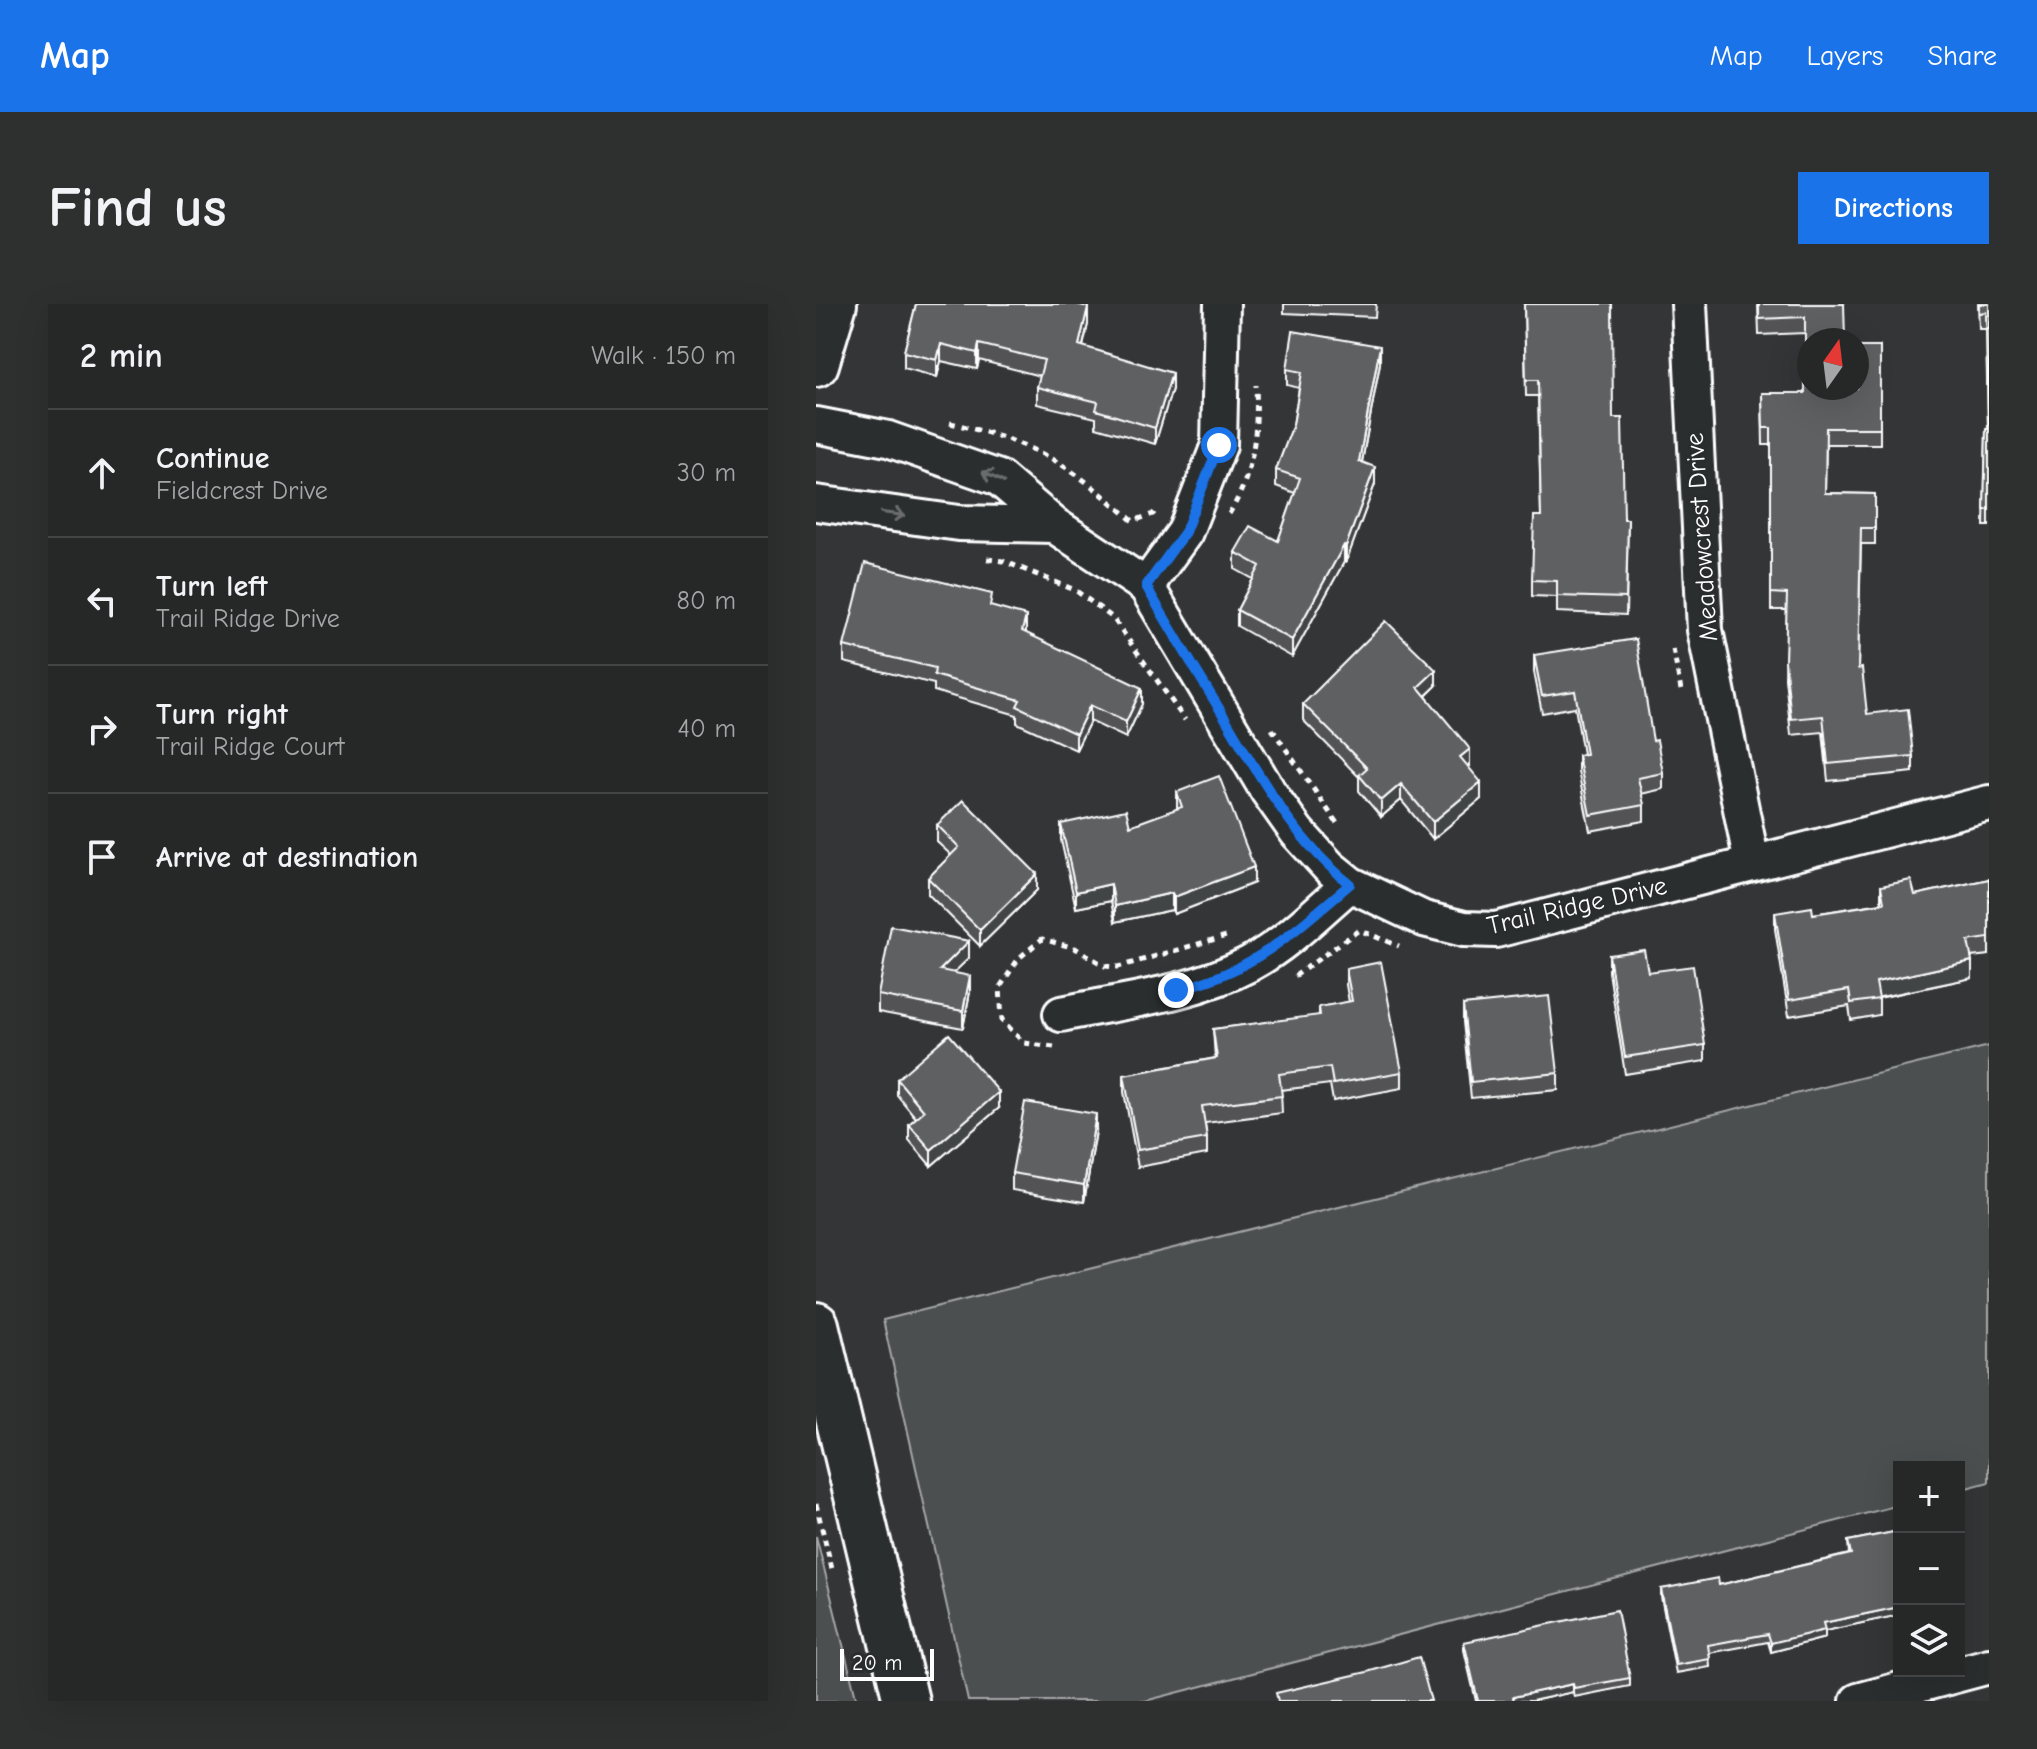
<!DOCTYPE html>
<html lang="en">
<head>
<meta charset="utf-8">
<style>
  :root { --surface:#262828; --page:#2e3030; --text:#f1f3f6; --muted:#a4a6a8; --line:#424445; --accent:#1a73e8 }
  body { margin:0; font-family:"Comic Neue",sans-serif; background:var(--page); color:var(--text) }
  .controls { position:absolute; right:24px; bottom:24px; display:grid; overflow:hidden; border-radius:0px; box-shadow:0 8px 32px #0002 }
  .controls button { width:72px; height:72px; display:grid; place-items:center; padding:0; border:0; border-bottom:2px solid var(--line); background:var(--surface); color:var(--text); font:40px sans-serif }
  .compass { position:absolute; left:981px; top:24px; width:72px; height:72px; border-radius:50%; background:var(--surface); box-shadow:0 8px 32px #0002; rotate:14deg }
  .scale { position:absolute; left:24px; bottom:20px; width:94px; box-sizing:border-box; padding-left:8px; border:4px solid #fff; border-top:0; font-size:22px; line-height:28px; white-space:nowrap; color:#fff; -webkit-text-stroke:6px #2a2d2e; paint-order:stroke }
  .stop { position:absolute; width:24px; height:24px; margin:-18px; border:6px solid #1a73e8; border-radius:50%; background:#fff }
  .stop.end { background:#1a73e8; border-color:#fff; box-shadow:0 2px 8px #0008 }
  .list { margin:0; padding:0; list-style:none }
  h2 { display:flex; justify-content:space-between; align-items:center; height:104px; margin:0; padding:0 32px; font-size:34px }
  h2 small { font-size:26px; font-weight:400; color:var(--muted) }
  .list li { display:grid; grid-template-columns:52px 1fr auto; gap:24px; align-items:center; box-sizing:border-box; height:128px; padding:0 32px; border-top:2px solid var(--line) }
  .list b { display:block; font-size:30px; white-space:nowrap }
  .list p { margin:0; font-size:26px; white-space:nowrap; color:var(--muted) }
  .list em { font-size:26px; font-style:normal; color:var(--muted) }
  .icon { flex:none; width:44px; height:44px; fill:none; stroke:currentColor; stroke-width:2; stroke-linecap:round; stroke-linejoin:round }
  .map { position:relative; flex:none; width:1173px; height:1397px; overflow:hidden; border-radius:0px }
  header { display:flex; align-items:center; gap:48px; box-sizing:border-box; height:112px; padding:0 40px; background:var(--accent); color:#fff }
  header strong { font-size:38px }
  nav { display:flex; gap:44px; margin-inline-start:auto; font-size:28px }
  .intro { display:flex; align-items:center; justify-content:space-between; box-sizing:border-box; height:192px; padding:0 48px }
  h1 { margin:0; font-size:56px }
  .button { padding:20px 36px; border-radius:0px; background:var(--accent); color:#fff; font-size:28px; font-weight:700 }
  main { display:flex; gap:48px; padding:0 48px }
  aside { flex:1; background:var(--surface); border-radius:0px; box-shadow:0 8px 32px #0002 }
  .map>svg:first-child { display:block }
  .green { fill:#4c4f50; stroke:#a6a7a8; stroke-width:2 }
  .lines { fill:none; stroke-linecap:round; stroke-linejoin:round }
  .street-casing { stroke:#fff; stroke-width:40 }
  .secondary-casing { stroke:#fff; stroke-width:50 }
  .path { stroke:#fff; stroke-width:5; stroke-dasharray:6 6; stroke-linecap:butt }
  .street { stroke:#2a2d2e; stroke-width:34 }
  .secondary { stroke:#2a2d2e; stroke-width:44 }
  .wall { fill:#525354; stroke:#fff; stroke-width:2 }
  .shaded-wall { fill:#424445; stroke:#fff; stroke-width:2 }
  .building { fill:#5f6162; stroke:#fff; stroke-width:2 }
  .oneway { stroke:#6a6c6d }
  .route { stroke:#1a73e8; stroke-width:10 }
  .labels { text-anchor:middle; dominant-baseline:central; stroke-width:6; stroke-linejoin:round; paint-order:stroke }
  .street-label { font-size:26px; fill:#fff; stroke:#2a2d2e }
</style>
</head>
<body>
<header>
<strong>Map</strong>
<nav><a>Map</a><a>Layers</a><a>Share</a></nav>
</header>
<div class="intro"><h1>Find us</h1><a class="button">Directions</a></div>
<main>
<aside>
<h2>2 min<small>Walk · 150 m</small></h2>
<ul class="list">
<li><svg class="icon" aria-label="ahead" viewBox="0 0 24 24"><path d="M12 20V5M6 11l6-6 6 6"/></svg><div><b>Continue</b><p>Fieldcrest Drive</p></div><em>30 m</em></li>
<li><svg class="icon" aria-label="left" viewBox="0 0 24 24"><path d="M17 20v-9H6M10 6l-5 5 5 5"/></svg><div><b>Turn left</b><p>Trail Ridge Drive</p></div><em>80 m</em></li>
<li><svg class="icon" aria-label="right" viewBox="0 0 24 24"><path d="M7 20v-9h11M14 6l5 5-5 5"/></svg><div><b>Turn right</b><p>Trail Ridge Court</p></div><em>40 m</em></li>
<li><svg class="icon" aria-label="arrive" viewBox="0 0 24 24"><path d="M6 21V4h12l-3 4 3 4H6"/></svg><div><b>Arrive at destination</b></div></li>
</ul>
</aside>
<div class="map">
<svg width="1173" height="1397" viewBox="0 0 1173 1397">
  <rect width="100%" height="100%" fill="#333536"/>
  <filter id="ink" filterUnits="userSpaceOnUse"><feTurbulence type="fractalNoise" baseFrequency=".0125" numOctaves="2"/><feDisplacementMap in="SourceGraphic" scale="16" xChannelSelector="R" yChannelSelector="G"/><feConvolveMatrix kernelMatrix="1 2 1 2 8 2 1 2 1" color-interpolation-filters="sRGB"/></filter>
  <g filter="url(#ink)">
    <!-- green -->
    <path class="green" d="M 1173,742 L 1173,1178 L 1143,1186 L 1143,1163 L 1083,1163 L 1083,1201 L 329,1397 L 152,1397 L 67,1016 Z
      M 0,1232 L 41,1397 L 0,1397 Z"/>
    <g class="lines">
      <!-- street casing -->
      <g class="street-casing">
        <path id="street" d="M 873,0 L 889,326 L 936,559
          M 0,121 L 72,135 L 183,174 L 238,221 L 330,282 L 452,487 L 481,528 L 513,563 L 534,580 L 608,615 L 648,625 L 680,626 L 1173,499
          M 0,199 L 143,219 L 238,221
          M 330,282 L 369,228 L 403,141 L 406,0
          M 245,710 C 308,697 376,690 433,660 C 471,640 502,607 534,580
          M 1042,1397 L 1173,1362"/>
      </g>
      <!-- secondary casing -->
      <g class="secondary-casing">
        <path id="secondary" d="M 0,60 L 18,0
          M 0,1021 L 90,1397"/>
      </g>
      <!-- path -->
      <path class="path" d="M 134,119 C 170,127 219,142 249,163 C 274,179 295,198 317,217 L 337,210 L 341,205
        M 413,210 C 438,170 442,126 440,81
        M 171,255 L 187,257 L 259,286 L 297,314 L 369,416
        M 857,345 L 865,386
        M 456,425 L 523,522
        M 479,672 L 543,626 L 583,642
        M 238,743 L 208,739 L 186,716 L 184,683 L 203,654 L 226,635 L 259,644 L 289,662 L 302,663 L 410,632
        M 0,1200 L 17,1269"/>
      <!-- street -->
      <use href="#street" class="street"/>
      <!-- secondary -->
      <use href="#secondary" class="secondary"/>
    </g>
    <!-- wall -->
    <path class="wall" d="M 100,0 L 272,20 L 267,43 L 356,85 L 339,140 L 280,123 L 280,114 L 221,100 L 221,83 L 224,72 L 163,56 L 161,65 L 125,57 L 121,73 L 88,64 L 88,48 Z
      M 468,0 L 560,0 L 559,13 L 468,9 Z
      M 708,0 L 797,114 L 808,215 L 812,215 L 810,311 L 741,308 L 741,293 L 716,292 L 716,276 L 725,212 L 722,92 L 710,92 Z
      M 942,0 L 1028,0 L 993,84 L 1064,43 L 1064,140 L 1010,140 L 1009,189 L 1059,190 L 1059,240 L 1045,240 L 1042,365 L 1051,410 L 1097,452 L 1097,468 L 1012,477 L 1007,428 L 975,431 L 969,374 L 971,306 L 955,306 L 955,141 L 947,141 L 946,89 L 989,89 L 989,29 L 943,31 Z
      M 1162,0 L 1173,0 L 1173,222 L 1168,222 L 1170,125 L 1172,125 L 1170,25 L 1163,25 Z
      M 564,59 L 546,158 L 559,180 L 530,258 L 528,258 L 476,353 L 421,322 L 421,306 L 437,275 L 419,265 L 419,248 L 462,237 L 479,189 L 460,182 L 460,166 L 477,121 L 483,84 L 471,81 L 471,65 Z
      M 176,303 L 210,329 L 326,400 L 310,434 L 274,417 L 260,446 L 201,419 L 201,411 L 118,387 L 118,380 L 28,358 L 28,342 Z
      M 718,351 L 837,437 L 847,469 L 847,485 L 825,490 L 828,501 L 828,517 L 774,527 L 762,467 L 762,451 L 767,450 L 759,403 L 726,409 L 718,368 Z
      M 620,382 L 610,392 L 654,462 L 652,463 L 665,495 L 617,535 L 585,496 L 565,513 L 543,487 L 543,473 L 487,416 L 487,400 Z
      M 361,488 L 438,579 L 358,610 L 356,606 L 299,618 L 295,597 L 260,604 L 245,536 L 245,520 L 314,522 L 361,505 Z
      M 121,521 L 221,586 L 164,642 L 112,590 L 112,574 L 135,551 L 121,538 Z
      M 1173,575 L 1173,651 L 1155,653 L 1156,674 L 1063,694 L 1063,711 L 1035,716 L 1033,702 L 973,712 L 959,625 L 959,609 L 997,610 L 1065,599 L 1065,582 L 1099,591 Z
      M 793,651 L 832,668 L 889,741 L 889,757 L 809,770 L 793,668 Z
      M 153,654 L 138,668 L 154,688 L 147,724 L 62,708 L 62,691 Z
      M 530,665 L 586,768 L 586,784 L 517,797 L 514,780 L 465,786 L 466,809 L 389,819 L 391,834 L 391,850 L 322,863 L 308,788 L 308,771 L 399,754 L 397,725 L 503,712 L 503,703 L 533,698 L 530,681 Z
      M 647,701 L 742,769 L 742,786 L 655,794 L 647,718 Z
      M 81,775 L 183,804 L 115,862 L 93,836 L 93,820 L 100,814 L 81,791 Z
      M 280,827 L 268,898 L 196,886 L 196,869 Z
      M 1083,1227 L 1083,1311 L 1009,1327 L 1009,1334 L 955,1348 L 952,1338 L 893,1349 L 894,1363 L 860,1369 L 845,1293 L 845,1285 L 903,1281 L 1033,1250 L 1032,1237 Z
      M 648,1338 L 814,1374 L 814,1382 L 758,1393 L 757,1388 L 716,1397 L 660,1397 L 648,1346 Z"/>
    <!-- shaded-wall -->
    <path class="shaded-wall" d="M 272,3 L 272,20 L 263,58 L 263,41 Z
      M 125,40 L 125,57 L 121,73 L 121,56 Z
      M 163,40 L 163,56 L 161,65 L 161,49 Z
      M 564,42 L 564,59 L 543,174 L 543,157 Z
      M 356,69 L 356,85 L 339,140 L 339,124 Z
      M 559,163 L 559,180 L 530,258 L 530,242 Z
      M 528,241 L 528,258 L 476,353 L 476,336 Z
      M 210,312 L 210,329 L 206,327 Z
      M 620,366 L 620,382 L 602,399 L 602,383 Z
      M 326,384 L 326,400 L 310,434 L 310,418 Z
      M 274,401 L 274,417 L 260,446 L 260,430 Z
      M 654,445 L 654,462 L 644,469 L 644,453 Z
      M 665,478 L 665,495 L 617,535 L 617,518 Z
      M 585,480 L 585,496 L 565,513 L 565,497 Z
      M 438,563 L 438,579 L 358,610 L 358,593 Z
      M 221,570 L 221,586 L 164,642 L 164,626 Z
      M 295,580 L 295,597 L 260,604 L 260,588 Z
      M 356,589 L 356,606 L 299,618 L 299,602 Z
      M 153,637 L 153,654 L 124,682 L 124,666 Z
      M 1156,657 L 1156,674 L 1060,694 L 1060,678 Z
      M 154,672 L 154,688 L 147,724 L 147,707 Z
      M 183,788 L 183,804 L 115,862 L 115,846 Z
      M 280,810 L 280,827 L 268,898 L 268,881 Z
      M 1083,1303 L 1083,1311 L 1009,1327 L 1009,1334 L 955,1348 L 955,1339 L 1007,1319 Z
      M 757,1380 L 757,1388 L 716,1397 L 697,1397 L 697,1393 Z"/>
    <!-- building -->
    <path class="building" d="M 100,0 L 260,0 L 272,3 L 263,41 L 356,69 L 339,124 L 280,106 L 282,98 L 221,83 L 228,56 L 163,40 L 161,49 L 125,40 L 121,56 L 88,48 Z
      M 708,0 L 796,0 L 797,114 L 806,114 L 808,215 L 812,215 L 810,294 L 741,292 L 741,277 L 716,276 L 718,212 L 725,212 L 722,76 L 710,76 Z
      M 943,0 L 1028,0 L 1029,36 L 993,36 L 993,84 L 1041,84 L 1041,43 L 1064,43 L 1064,124 L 1010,124 L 1009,189 L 1059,190 L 1059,224 L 1045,224 L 1042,365 L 1046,364 L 1051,410 L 1092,405 L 1097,452 L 1012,460 L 1007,412 L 975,415 L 969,357 L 971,290 L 955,289 L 955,124 L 947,124 L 946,89 L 989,89 L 989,13 L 943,15 Z
      M 1163,0 L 1173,0 L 1173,206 L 1168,206 L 1170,125 L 1172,125 L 1170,8 L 1163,9 Z
      M 477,27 L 564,42 L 543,157 L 559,163 L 530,242 L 528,241 L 476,336 L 421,306 L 444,262 L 419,248 L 434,222 L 462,237 L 484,174 L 460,166 L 477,121 L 486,68 L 471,65 Z
      M 49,259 L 176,290 L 174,302 L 210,312 L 206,327 L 326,384 L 310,418 L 274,401 L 260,430 L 201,402 L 204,396 L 118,371 L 119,364 L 28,342 Z
      M 570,317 L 620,366 L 602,383 L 654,445 L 644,453 L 665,478 L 617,518 L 585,480 L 565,497 L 543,471 L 551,464 L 487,400 Z
      M 820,335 L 837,437 L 841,436 L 847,469 L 822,474 L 828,501 L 774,511 L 762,451 L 770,450 L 759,387 L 726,392 L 718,351 Z
      M 403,472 L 438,563 L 358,593 L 356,589 L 299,602 L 295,580 L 260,588 L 245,520 L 310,506 L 314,522 L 366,503 L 361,488 Z
      M 147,496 L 221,570 L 164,626 L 112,574 L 143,543 L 121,521 Z
      M 1173,575 L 1173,634 L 1152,637 L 1156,657 L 1060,678 L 1063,695 L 1035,699 L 1033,686 L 973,696 L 959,609 L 996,603 L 997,610 L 1068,599 L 1065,582 L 1095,576 L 1099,591 Z
      M 75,622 L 153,637 L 124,666 L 154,672 L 147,707 L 62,691 Z
      M 828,646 L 832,668 L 877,662 L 889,741 L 809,753 L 793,651 Z
      M 565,658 L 586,768 L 517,780 L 514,763 L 463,770 L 466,792 L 386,802 L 391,834 L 322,846 L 308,771 L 401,754 L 397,725 L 504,711 L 503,703 L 536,697 L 530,665 Z
      M 733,692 L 742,769 L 655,778 L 647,701 Z
      M 133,730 L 183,788 L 115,846 L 93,820 L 108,807 L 81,775 Z
      M 209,798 L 280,810 L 268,881 L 196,869 Z
      M 1083,1227 L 1083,1303 L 1007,1319 L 1009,1326 L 955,1339 L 952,1330 L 892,1341 L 894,1355 L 860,1361 L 845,1285 L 902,1274 L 903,1281 L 1035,1250 L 1032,1237 Z
      M 801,1306 L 814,1374 L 758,1384 L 757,1380 L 697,1393 L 698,1397 L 662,1397 L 648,1338 Z
      M 603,1353 L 615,1397 L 462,1397 L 460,1389 L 551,1368 Z"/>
    <!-- one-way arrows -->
    <defs><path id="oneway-shaft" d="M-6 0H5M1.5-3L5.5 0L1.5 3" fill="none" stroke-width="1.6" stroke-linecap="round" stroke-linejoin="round" transform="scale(2)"/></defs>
    <g class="oneway">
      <use href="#oneway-shaft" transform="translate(177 173) rotate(-154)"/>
      <use href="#oneway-shaft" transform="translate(77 210) rotate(8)"/>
    </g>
  </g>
  <g class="lines" filter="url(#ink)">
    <!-- route -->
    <path class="route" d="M 360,686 C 437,668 475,630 534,580 C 478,536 445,474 409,414 C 382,370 355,326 330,282 L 369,228 L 403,141"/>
  </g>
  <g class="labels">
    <!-- street labels -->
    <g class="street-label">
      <text transform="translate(886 233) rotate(-94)">Meadowcrest Drive</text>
      <text transform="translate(761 602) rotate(-13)">Trail Ridge Drive</text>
    </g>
  </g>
</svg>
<div class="controls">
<button>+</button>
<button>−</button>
<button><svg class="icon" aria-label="layers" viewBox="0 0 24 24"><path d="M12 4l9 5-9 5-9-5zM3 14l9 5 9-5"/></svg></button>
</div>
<svg class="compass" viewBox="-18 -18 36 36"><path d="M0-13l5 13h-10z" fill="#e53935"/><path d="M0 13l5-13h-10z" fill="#a4a6a8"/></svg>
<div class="scale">20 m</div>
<div class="stop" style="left:403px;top:141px"></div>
<div class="stop end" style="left:360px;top:686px"></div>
</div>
</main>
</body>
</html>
